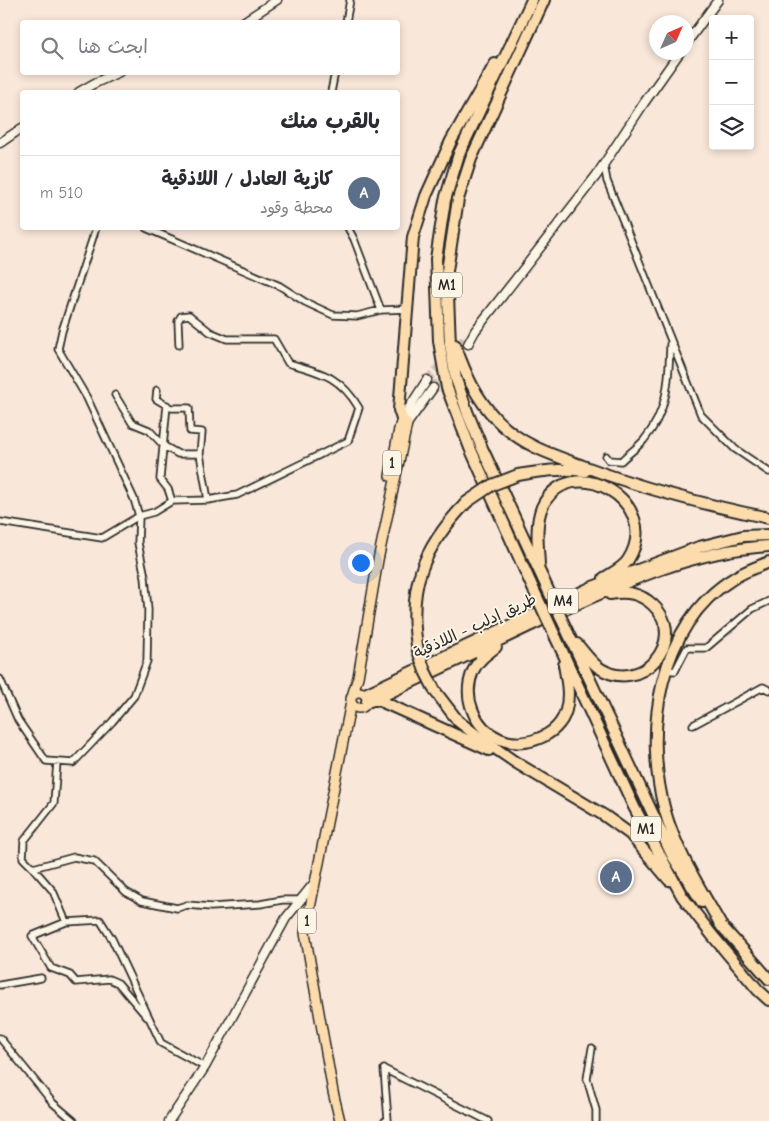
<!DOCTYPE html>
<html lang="ar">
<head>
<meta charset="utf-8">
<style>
  :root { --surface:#fff; --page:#f2f2f3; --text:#2b2b33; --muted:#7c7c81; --line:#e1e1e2; --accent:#7c3aed }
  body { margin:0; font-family:"Comic Neue","Playpen Sans Arabic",sans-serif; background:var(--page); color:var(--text); direction:rtl }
  .controls { position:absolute; right:15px; top:15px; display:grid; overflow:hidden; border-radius:5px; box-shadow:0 2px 8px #0003 }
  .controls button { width:45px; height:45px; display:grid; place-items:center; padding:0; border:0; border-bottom:1px solid var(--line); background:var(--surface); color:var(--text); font:25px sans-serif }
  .compass { position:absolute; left:649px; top:15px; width:45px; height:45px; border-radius:50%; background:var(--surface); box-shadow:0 2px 8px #0003; rotate:45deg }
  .you { position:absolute; left:360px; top:562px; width:18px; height:18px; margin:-12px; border:4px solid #fff; border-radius:50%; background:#1a73e8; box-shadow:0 0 0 8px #1a73e833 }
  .badge { display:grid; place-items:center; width:32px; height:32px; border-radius:50%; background:var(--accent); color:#fff; font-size:16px; font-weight:700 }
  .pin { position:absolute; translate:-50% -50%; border:2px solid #fff; box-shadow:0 1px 5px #0006 }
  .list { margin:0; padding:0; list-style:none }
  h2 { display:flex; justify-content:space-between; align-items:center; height:65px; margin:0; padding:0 20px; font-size:21px }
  h2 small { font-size:16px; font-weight:400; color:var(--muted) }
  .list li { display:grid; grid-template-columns:32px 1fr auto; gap:15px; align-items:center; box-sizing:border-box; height:75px; padding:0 20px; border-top:1px solid var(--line) }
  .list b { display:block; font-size:19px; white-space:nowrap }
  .list p { margin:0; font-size:16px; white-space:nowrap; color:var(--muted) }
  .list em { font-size:16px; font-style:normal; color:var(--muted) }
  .icon { flex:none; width:28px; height:28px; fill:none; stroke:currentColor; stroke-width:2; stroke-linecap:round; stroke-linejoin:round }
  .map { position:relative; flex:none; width:769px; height:1121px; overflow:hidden; direction:ltr }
  .search { position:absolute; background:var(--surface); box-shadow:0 2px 8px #0003; left:20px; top:20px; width:380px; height:55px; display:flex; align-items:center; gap:12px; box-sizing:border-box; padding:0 18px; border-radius:5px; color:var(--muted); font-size:19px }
  .panel { position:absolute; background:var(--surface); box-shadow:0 2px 8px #0003; left:20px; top:90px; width:380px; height:140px; border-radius:5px; direction:rtl }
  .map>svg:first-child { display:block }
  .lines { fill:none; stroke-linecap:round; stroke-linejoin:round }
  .secondary-tunnel { stroke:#d0c1b6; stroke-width:8; stroke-dasharray:8 4; stroke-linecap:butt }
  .street-casing { stroke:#2b2b2b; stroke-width:9 }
  .secondary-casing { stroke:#2b2b2b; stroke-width:11 }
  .primary-casing { stroke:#2b2b2b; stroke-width:12 }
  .highway-casing { stroke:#2b2b2b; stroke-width:14 }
  .street { stroke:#fcf5e5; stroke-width:5.5 }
  .secondary { stroke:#fcf5e5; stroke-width:8 }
  .primary { stroke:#fcdcac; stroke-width:9 }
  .highway { stroke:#fcdcac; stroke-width:10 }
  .highway-bridge-casing { stroke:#2b2b2b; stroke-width:14; stroke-linecap:butt }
  .highway-bridge { stroke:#fcdcac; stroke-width:10 }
  .labels { text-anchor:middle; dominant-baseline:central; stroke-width:4; stroke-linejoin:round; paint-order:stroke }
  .shield { fill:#fcf5e5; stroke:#6a6863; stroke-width:1 }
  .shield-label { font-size:15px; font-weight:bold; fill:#2b2b2b }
  .street-label { font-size:16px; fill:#2b2b2b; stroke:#fcf5e5 }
</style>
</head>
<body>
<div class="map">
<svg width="769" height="1121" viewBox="0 0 769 1121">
  <rect width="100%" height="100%" fill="#f9e7d9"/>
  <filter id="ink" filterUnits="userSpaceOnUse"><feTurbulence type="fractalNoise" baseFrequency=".02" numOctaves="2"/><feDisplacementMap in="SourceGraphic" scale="10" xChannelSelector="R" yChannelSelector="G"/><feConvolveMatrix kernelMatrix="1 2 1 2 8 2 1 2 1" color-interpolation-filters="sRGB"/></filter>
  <g filter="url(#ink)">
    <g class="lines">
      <!-- secondary-tunnel -->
      <path class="secondary-tunnel" d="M 427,380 L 464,339
        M 433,388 L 445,372"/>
      <!-- street casing -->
      <g class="street-casing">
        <path id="street" d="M 346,22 L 350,0
          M 331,92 L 335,72
          M 604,165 L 607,181 L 701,415 L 735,449 L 769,472
          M 146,228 L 280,286 L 305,302 L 333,315 L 357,316 L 381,310 L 407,309
          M 348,228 L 354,239 L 381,310
          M 157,390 L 156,399 L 171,408 L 189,408 L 190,431 L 202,432 L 200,454 L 208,500
          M 115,395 L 132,423 L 149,430 L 164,446 L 178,454 L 200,454
          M 167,405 L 160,479 L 168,489 L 172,501
          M 606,456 L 609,460 L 621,461 C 628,454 637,448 644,440 C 668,411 669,380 670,344
          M 0,522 L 102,538 L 139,516 L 154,512 L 172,501 L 208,500 L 237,495 L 348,441 L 359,408 C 340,376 322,373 288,363 L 274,339 L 227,339 L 210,332 L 189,315 L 181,316 L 178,321 L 179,345
          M 667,670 L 675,671 L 687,648 L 706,648 L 752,609 L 769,601
          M 0,679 L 18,720 L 46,761 L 73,763 L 112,722 L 134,696 L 147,661 L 148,610 L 145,577 L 138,543 L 139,516 L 134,499 L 87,398 L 58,349 L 62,331 L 96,228
          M 693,725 L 763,687 L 769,690
          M 57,762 L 54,803 L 24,841 L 23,858 L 33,868 L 74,857 L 94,861 L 126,892 L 142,901 L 177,908 L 187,905 L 211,907 L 260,904 L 282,900 L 300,900
          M 33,868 L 53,891 L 66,922 L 100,920 L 112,939 L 161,1043 L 205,1067
          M 66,922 L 32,936 L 51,968 L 70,975 L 76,982 L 109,979 L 118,983 L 147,1017
          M 0,985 L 41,978
          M 0,1038 L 53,1103 L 74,1121
          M 592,1048 L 587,1079 L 596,1110 L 596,1121
          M 385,1121 L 388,1120 L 384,1069 L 488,1121"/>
      </g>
      <!-- secondary casing -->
      <g class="secondary-casing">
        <path id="secondary" d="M 243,22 L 277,0
          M 686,44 L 718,0
          M 79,92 L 93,84 L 119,72
          M 0,143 L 22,128
          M 468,344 L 475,331 L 596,176 L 644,103 L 680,52
          M 402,419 L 427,380
          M 407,424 L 433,388
          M 169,1121 L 205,1067 L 286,918 L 315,882"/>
      </g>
      <!-- primary casing -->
      <g class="primary-casing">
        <path id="primary" d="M 390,476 L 399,429 L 402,419
          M351 700a8 8 0 1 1 16 0a8 8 0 1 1-16 0Z
          M 352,696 L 358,677 L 378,560 L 407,424 L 402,419
          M 340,1121 L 333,1092 L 305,933 L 351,702"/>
      </g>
      <!-- highway casing -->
      <g class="highway-casing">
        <path id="highway" d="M 455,345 C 466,375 475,397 497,420 C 521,445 552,455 583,466 C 644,489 706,505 769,518
          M 402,419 L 399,410 L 413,237 L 426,196 L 451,141 L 495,64
          M 518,475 C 541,471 561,468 585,471
          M 539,564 C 538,546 535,524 542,507 C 570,448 665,502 628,560 C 623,568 612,573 604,578
          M 543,579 L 482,448 L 468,414 L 456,379 L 450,344 L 447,271 L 458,199 L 471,159 L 544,0
          M 531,584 L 470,448 L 447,388 L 439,341 L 436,259 L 445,200 L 459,154 L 532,0
          M 568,633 L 672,855 L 702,902
          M 556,638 L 634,807 L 682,896 L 712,935 L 758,990 L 769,1000
          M 577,644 C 584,652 590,661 598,667 C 640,697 690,640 653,605 C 640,593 627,591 610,594
          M 496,647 C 487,654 478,660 473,671 C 462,697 474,728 500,739 C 523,749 559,737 566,710 C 570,695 567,681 564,665
          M 418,651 C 406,588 423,547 467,502
          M 435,691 L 458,721 L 480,738 L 515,762 L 605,816 L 630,834 L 669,880
          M 365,694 L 590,588 L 699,547 L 743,536 L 769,535
          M 376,699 L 489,750
          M 367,702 L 376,699 C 437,670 499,640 561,611 C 627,581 696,550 769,546
          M 719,923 L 769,979
          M 722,927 C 702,891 676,851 665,811 C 643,732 658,624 734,578 C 745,571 757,567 769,562"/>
      </g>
      <!-- street -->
      <use href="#street" class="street"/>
      <!-- secondary -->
      <use href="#secondary" class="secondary"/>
      <!-- primary -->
      <use href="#primary" class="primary"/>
      <!-- highway -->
      <use href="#highway" class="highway"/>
      <!-- highway-bridge casing -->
      <g class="highway-bridge-casing">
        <path id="highway-bridge" d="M 467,502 L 492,485 L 518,475
          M 543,579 L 568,633
          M 531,584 L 556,638
          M 418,651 L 425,671 L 435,691"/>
      </g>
      <!-- highway-bridge -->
      <use href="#highway-bridge" class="highway-bridge"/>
    </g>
  </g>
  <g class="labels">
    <!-- shield labels -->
    <g class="shield">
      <rect x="432" y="272.5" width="30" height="25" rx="4"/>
      <rect x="383" y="450.5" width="18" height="25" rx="4"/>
      <rect x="548" y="588.5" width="30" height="25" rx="4"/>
      <rect x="631" y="816.5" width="30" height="25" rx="4"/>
      <rect x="298" y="908.5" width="18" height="25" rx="4"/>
    </g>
    <g class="shield-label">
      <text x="447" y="285">M1</text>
      <text x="392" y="463">1</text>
      <text x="563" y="601">M4</text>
      <text x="646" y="829">M1</text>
      <text x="307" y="921">1</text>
    </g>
    <!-- street labels -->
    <g class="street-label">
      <text transform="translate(475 626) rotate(-25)">طريق إدلب - اللاذقية</text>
    </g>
  </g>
</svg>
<div class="controls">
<button>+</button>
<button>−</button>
<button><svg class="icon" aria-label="layers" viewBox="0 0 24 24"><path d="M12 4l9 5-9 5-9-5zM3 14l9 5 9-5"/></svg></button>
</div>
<svg class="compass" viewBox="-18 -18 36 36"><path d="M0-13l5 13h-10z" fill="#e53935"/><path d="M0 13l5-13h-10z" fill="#7c7c81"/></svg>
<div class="you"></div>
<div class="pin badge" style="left:616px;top:877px;background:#5c6f8a">A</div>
<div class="search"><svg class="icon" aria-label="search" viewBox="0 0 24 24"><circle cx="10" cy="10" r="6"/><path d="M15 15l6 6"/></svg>ابحث هنا</div>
<section class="panel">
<h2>بالقرب منك<small></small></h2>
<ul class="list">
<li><span class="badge" style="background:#5c6f8a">A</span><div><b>كازية العادل / اللاذقية</b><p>محطة وقود</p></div><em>510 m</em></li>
</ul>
</section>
</div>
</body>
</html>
